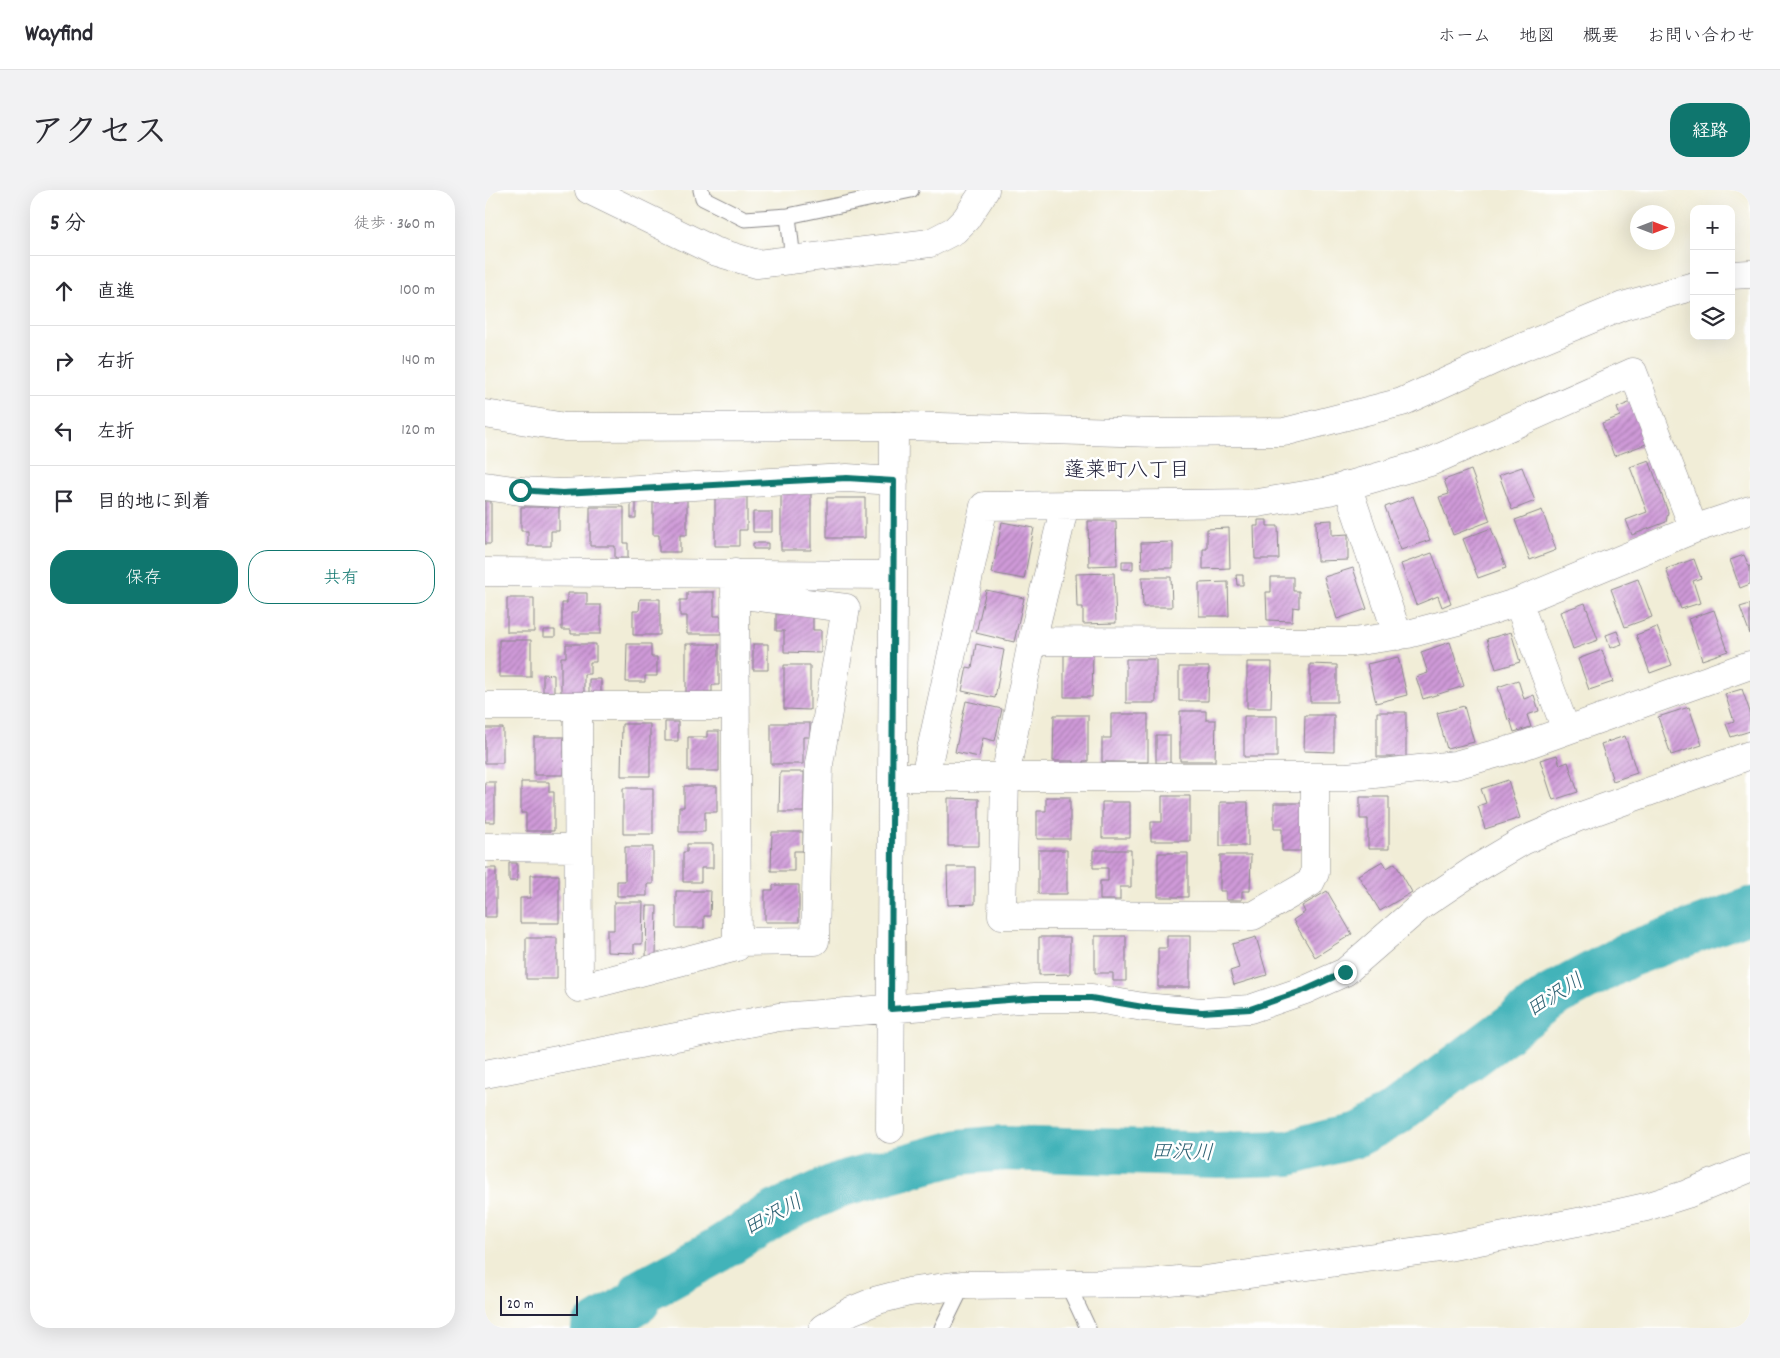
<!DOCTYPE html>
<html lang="ja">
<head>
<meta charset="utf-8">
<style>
  :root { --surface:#fff; --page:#f2f2f3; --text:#2b2b33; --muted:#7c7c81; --line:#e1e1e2; --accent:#0f766e }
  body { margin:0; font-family:Dekko,"Klee One",sans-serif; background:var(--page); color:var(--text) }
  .controls { position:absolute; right:15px; top:15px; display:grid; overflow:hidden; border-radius:10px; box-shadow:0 5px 20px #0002 }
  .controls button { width:45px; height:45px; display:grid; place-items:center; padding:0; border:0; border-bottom:1px solid var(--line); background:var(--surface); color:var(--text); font:25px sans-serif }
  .compass { position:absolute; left:1145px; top:15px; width:45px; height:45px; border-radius:50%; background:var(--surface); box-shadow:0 5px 20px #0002; rotate:90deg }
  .scale { position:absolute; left:15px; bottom:12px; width:78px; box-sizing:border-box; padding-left:5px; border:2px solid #22223b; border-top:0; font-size:14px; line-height:18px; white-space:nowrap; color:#22223b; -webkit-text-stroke:4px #fff; paint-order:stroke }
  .stop { position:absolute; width:15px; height:15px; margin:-11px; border:4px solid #0f766e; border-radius:50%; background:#fff }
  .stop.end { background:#0f766e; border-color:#fff; box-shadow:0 1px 5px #0008 }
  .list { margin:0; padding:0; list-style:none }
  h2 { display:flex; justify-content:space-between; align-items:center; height:65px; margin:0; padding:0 20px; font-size:21px }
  h2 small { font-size:16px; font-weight:400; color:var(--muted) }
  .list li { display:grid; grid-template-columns:32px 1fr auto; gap:15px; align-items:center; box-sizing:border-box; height:70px; padding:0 20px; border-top:1px solid var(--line) }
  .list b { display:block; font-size:19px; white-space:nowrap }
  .list em { font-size:16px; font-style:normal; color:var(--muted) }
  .actions { display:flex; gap:10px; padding:15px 20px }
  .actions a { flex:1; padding:11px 0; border:1px solid var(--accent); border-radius:20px; text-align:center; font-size:18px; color:var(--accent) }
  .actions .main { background:var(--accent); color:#fff }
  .icon { flex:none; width:28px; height:28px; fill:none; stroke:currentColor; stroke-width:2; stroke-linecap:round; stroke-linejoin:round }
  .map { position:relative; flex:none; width:1265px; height:1138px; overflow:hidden; border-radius:20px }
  header { display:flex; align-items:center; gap:30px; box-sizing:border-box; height:70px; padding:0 25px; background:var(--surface); border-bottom:1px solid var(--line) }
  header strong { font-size:24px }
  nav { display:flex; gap:28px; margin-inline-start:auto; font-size:18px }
  .intro { display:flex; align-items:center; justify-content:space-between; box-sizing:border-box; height:120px; padding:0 30px }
  h1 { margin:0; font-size:35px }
  .button { padding:12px 22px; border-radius:20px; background:var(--accent); color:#fff; font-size:18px; font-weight:700 }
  main { display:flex; gap:30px; padding:0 30px }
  aside { flex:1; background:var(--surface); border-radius:20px; box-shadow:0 5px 20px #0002 }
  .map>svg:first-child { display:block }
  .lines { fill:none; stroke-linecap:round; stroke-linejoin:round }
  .river { stroke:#42b3b9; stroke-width:46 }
  .building { fill:url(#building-hatch) }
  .service-casing { stroke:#8a8889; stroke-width:17 }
  .minor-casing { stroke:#8a8889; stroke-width:29 }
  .tertiary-casing { stroke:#8a8889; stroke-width:29 }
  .service { stroke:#fff; stroke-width:15 }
  .minor { stroke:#fff; stroke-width:28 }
  .tertiary { stroke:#fff; stroke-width:28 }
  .route { stroke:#0f766e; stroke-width:6 }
  .labels { text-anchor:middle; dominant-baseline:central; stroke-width:5; stroke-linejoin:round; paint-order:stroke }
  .neighbourhood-label { font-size:21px; fill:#22223b; stroke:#fff }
  .water-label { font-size:21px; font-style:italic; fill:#306374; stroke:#fff }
</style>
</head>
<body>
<header>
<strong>Wayfind</strong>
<nav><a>ホーム</a><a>地図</a><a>概要</a><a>お問い合わせ</a></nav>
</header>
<div class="intro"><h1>アクセス</h1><a class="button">経路</a></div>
<main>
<aside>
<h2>5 分<small>徒歩 · 360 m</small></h2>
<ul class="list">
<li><svg class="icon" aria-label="ahead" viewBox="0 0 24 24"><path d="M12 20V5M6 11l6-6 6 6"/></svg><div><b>直進</b></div><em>100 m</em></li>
<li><svg class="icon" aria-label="right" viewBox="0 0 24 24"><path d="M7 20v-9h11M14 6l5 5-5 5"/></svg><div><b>右折</b></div><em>140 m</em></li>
<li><svg class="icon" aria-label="left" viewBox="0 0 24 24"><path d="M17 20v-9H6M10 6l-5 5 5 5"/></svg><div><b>左折</b></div><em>120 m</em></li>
<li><svg class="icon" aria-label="arrive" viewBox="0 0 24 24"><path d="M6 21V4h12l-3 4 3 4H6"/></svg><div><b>目的地に到着</b></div></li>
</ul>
<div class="actions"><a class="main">保存</a><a>共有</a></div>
</aside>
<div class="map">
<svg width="1265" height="1138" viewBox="0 0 1265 1138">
  <defs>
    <pattern id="building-hatch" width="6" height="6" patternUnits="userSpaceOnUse" patternTransform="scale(1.25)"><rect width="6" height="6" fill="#cf9ad8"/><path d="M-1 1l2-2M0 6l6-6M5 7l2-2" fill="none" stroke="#a87db0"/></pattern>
  </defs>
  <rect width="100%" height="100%" fill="#fff"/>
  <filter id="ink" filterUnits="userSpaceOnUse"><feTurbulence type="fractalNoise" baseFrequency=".02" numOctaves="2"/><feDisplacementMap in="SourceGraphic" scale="10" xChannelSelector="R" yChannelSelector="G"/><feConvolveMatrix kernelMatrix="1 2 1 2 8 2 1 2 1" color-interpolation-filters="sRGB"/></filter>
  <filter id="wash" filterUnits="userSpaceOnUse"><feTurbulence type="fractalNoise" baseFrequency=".0096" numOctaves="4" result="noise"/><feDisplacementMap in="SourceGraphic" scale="20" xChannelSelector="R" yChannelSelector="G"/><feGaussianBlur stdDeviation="1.12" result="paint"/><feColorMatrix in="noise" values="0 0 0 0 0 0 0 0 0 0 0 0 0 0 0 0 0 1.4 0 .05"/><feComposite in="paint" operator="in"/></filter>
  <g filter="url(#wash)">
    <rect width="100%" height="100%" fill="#f1edd7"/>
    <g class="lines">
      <!-- river -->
      <path class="river" d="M 109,1138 L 153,1111 L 158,1101 L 233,1060 L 291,1023 L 356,994 L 475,962 L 520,958 L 731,965 L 804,963 L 868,946 L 909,924 L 1067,806 L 1143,765 L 1265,720"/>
    </g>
    <g id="blocks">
      <!-- building -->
      <path class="building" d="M 1146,212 L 1161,254 L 1129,266 L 1117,233 L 1135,226 L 1132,218 Z
        M 1164,270 L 1183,322 L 1181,332 L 1147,345 L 1141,330 L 1162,322 L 1145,277 Z
        M 1037,277 L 1050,311 L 1027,320 L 1014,285 Z
        M 986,280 L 1005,331 L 968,345 L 954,307 L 964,304 L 959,290 Z
        M 296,302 L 326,302 L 326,360 L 296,360 Z
        M 928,306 L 945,350 L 916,360 L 900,317 Z
        M 230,307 L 262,307 L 262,340 L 254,340 L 254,356 L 230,356 Z
        M 342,308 L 380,308 L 380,348 L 342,348 Z
        M 146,310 L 151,310 L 151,328 L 146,328 Z
        M 168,310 L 202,310 L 202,345 L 195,345 L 195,362 L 174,362 L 174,345 L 168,345 Z
        M 0,311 L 6,311 L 6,354 L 0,354 Z
        M 36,317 L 74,317 L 74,341 L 66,341 L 66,356 L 43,356 L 43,341 L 36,341 Z
        M 105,317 L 139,317 L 139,353 L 143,353 L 143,368 L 130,368 L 130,356 L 105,356 Z
        M 1057,320 L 1071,360 L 1045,370 L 1030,330 Z
        M 268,322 L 287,322 L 287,342 L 268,342 Z
        M 773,330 L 782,330 L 782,336 L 793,336 L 794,369 L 770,369 L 769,336 L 773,336 Z
        M 847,330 L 847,345 L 863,344 L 863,370 L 832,371 L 831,331 Z
        M 603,331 L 631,331 L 632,375 L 604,376 Z
        M 517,332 L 549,338 L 539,389 L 507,383 Z
        M 744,338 L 745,378 L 718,379 L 718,359 L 722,359 L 722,339 Z
        M 1006,338 L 1021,378 L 993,388 L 978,349 Z
        M 688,352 L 688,378 L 657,378 L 656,353 Z
        M 268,353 L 283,353 L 283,359 L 268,359 Z
        M 947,363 L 966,413 L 957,417 L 953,406 L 931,415 L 916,374 Z
        M 1259,365 L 1265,378 L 1265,394 L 1255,398 L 1245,370 Z
        M 1209,369 L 1216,388 L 1208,391 L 1215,413 L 1196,419 L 1181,379 Z
        M 637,371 L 648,371 L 648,379 L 637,379 Z
        M 868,378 L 882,419 L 852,429 L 839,387 Z
        M 629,383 L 631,433 L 598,434 L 598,417 L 592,417 L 591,384 Z
        M 751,385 L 758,385 L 758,395 L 752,395 Z
        M 657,387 L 686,387 L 687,417 L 658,417 Z
        M 786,387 L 808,387 L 808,401 L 814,401 L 814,418 L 808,417 L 807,431 L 782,430 L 781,402 L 786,402 Z
        M 1153,389 L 1167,427 L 1140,437 L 1126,399 Z
        M 743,392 L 744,426 L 714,426 L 714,393 Z
        M 501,400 L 539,408 L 529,452 L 491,443 Z
        M 202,402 L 229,402 L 229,426 L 236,426 L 236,444 L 202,444 L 202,426 L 195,426 L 195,410 L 202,410 Z
        M 82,403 L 102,403 L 102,415 L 116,415 L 116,444 L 86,444 L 86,440 L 77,440 L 77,413 L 82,413 Z
        M 22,408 L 49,408 L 49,442 L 22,442 Z
        M 155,409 L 175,409 L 175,445 L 148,445 L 148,421 L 154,421 Z
        M 1100,413 L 1113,450 L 1088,459 L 1075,422 Z
        M 1265,414 L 1265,444 L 1255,417 Z
        M 1229,420 L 1243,461 L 1217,470 L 1203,429 Z
        M 291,424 L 328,424 L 328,440 L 336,440 L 336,463 L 299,462 L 299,441 L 291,441 Z
        M 1172,437 L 1187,475 L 1165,483 L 1151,445 Z
        M 58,440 L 70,440 L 70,447 L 58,447 Z
        M 1132,441 L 1137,454 L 1125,458 L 1121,445 Z
        M 1026,442 L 1035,472 L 1011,479 L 1002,449 Z
        M 14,450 L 46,450 L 46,487 L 14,487 Z
        M 965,452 L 979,496 L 938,509 L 931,487 L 943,483 L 936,462 Z
        M 81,454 L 111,454 L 111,472 L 105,472 L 105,484 L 99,484 L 99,503 L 76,503 L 76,467 L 81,467 Z
        M 142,454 L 166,454 L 166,467 L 172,467 L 172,486 L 160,486 L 160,492 L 141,492 Z
        M 201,454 L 234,454 L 234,495 L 227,495 L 227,502 L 219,502 L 219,504 L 201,504 Z
        M 268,454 L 283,454 L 283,480 L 268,480 Z
        M 491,454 L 519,460 L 510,508 L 477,501 L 482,477 L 487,478 Z
        M 1117,460 L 1128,492 L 1104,500 L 1093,469 Z
        M 579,465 L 608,465 L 607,507 L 579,507 Z
        M 913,467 L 922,505 L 891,513 L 882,474 Z
        M 641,469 L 671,469 L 671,513 L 641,513 Z
        M 762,472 L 787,472 L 786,518 L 762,518 Z
        M 825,474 L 852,475 L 852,512 L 825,512 Z
        M 299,475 L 325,475 L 325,520 L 299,519 Z
        M 694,477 L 724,477 L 723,511 L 694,511 Z
        M 58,484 L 69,485 L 69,502 L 58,502 Z
        M 104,489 L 116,489 L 116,504 L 104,504 Z
        M 1033,490 L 1039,509 L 1049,505 L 1054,521 L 1042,525 L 1046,537 L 1029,542 L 1025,529 L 1023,530 L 1013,497 Z
        M 1257,499 L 1265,522 L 1265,541 L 1246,547 L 1241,534 L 1249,531 L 1240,504 Z
        M 481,511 L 517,519 L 510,551 L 498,548 L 494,567 L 470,562 Z
        M 979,516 L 989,552 L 962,559 L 952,523 Z
        M 1204,517 L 1217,555 L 1186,565 L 1173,527 Z
        M 695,521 L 721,521 L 721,530 L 731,530 L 730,571 L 695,571 Z
        M 892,522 L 921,522 L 921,567 L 892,567 Z
        M 626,524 L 663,524 L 663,572 L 617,572 L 617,548 L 626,548 Z
        M 569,525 L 603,525 L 603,571 L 598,571 L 598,576 L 589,576 L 589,571 L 568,571 Z
        M 820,525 L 849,525 L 849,562 L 819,561 Z
        M 759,526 L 792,526 L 792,567 L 759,567 Z
        M 180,532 L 193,532 L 193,551 L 180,551 Z
        M 286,533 L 325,533 L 325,547 L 318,547 L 318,574 L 286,574 Z
        M 137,534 L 165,534 L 165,586 L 136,586 Z
        M 0,538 L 18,538 L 18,573 L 0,573 Z
        M 222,541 L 234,541 L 234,581 L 203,581 L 203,547 L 222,547 Z
        M 671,545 L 685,545 L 685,573 L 671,573 Z
        M 1140,546 L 1152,583 L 1128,591 L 1116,554 Z
        M 49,547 L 79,547 L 79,585 L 49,585 Z
        M 1072,565 L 1075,575 L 1083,572 L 1093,602 L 1068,610 L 1055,570 Z
        M 295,582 L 319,582 L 319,622 L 294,622 Z
        M 1023,590 L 1035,628 L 1000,639 L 993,616 L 1001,613 L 996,599 Z
        M 0,592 L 10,592 L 10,632 L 0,632 Z
        M 36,592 L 64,592 L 64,602 L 69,602 L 69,641 L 41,641 L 41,623 L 36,623 Z
        M 199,596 L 232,596 L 232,622 L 220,622 L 220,642 L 194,642 L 194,617 L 199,617 Z
        M 138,598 L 168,598 L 168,644 L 138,644 Z
        M 677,606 L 705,606 L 705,651 L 666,651 L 666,632 L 677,632 Z
        M 561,607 L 585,607 L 585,649 L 552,649 L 552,621 L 561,621 Z
        M 875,607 L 904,607 L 904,659 L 883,659 L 883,629 L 875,629 Z
        M 463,608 L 494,609 L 494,656 L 463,656 Z
        M 617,612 L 645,612 L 645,648 L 617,648 Z
        M 735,612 L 763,612 L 763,656 L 735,656 Z
        M 789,613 L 817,613 L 816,661 L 797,661 L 797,639 L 789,639 Z
        M 287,642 L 318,642 L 318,661 L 309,661 L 309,681 L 286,681 Z
        M 202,654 L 228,654 L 228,678 L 216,678 L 216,692 L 198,692 L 198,662 L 202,662 Z
        M 140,657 L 168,657 L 168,694 L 162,694 L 162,706 L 132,706 L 132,691 L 140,691 Z
        M 553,660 L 582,660 L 582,704 L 553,704 Z
        M 608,660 L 646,660 L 646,697 L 635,697 L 635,710 L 615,710 L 615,691 L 623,691 L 623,678 L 608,678 Z
        M 673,663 L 703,663 L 703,707 L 673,707 Z
        M 735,665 L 766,665 L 765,701 L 757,701 L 757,710 L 741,710 L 741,701 L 735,701 Z
        M 898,671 L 902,678 L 910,673 L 927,702 L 895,721 L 873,685 Z
        M 24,673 L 32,673 L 32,691 L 24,691 Z
        M 462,677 L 490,677 L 490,714 L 463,715 Z
        M 0,678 L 11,678 L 11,727 L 0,727 Z
        M 45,685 L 74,685 L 74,733 L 35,733 L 35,708 L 45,708 Z
        M 288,695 L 314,695 L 314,732 L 280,732 L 280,700 L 288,700 Z
        M 191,701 L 226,701 L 225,726 L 219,726 L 219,738 L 191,738 Z
        M 842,701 L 867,744 L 830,767 L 808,730 L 820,722 L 817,716 Z
        M 129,712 L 158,712 L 157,754 L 149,754 L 149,763 L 122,762 L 122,740 L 129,740 Z
        M 162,716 L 172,716 L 171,767 L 161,767 Z
        M 610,746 L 641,746 L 641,791 L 628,791 L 628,783 L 610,783 Z
        M 682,746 L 705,746 L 705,797 L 673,797 L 673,758 L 682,758 Z
        M 554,747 L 585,747 L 585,784 L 554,785 Z
        M 771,747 L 782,785 L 749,795 L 745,781 L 754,778 L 747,754 Z
        M 41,748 L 72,748 L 72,789 L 41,789 Z"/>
    </g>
  </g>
  <g filter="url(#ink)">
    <use href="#blocks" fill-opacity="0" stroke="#8a8889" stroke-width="1"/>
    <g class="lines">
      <!-- service casing -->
      <g class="service-casing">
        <path id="service" d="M 216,0 L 218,8 L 260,29 L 303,26 L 426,0
          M 303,26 L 308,70
          M 582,1093 L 603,1138
          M 457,1138 L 478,1095"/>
      </g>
      <!-- minor casing -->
      <g class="minor-casing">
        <path id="minor" d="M 104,0 L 229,61 L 272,74 L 445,53 L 470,40 L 481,29 L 500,0
          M 862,295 L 913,446
          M 0,296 L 35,301 L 77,303 L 362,288 L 409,291
          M 580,315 L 547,451 L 520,587 L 517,725 L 768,726 L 825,693 L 830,683 L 830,587
          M 0,382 L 408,385
          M 250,404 L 361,418 L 334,574 L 330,751 L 252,752
          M 1033,412 L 1081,540
          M 547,451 L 868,452 L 923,444 L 973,431 L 1033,412 L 1209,339 L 1265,320
          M 0,516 L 250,516
          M 93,516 L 94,798 L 252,757 L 250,383
          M 407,587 L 862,587 L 970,575 L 1032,558 L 1265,475
          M 440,587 L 499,316 L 773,313 L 844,301 L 945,272 L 1148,182 L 1209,339
          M 0,657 L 93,658
          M 0,884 L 294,827 L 549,808 L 607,808 L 658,817 L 717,822 L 765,819 L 820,800 L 860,782 L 937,715 L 989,680 L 1038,651 L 1094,627 L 1265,565
          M 405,939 L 409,236"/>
      </g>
      <!-- tertiary casing -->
      <g class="tertiary-casing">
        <path id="tertiary" d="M 1246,85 L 1265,84
          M 0,224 L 80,237 L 418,236 L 672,243 L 799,242 L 917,212 L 1026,162 L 1138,116 L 1209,96
          M 338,1138 L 366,1121 L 393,1110 L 424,1102 L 478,1095 L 664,1093 L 694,1090 L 712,1091 L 963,1057 L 1098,1031 L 1161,1017 L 1202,1004 L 1265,978"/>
      </g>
      <!-- service -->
      <use href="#service" class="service"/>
      <!-- minor -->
      <use href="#minor" class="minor"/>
      <!-- tertiary -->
      <use href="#tertiary" class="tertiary"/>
    </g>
  </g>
  <g class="lines" filter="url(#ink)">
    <!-- route -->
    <path class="route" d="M 35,300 L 77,303 L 362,288 L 409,291 L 406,819 L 549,808 L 606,808 L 658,817 L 717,822 L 765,819 L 820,800 L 860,782"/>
  </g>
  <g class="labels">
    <!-- neighbourhood labels -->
    <g class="neighbourhood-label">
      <text x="642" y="282">蓬莱町八丁目</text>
    </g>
    <!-- water labels -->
    <g class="water-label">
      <text transform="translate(1071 807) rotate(-32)">田沢川</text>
      <text transform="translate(697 964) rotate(2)">田沢川</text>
      <text transform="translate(289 1027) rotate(-28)">田沢川</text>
    </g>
  </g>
</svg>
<div class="controls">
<button>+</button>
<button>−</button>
<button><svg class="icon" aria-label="layers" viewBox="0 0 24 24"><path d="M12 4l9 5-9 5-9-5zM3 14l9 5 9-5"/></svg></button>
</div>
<svg class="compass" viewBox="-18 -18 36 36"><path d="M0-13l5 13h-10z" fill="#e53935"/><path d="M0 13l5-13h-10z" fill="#7c7c81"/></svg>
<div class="scale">20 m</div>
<div class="stop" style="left:35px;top:300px"></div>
<div class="stop end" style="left:860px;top:782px"></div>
</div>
</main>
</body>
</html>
